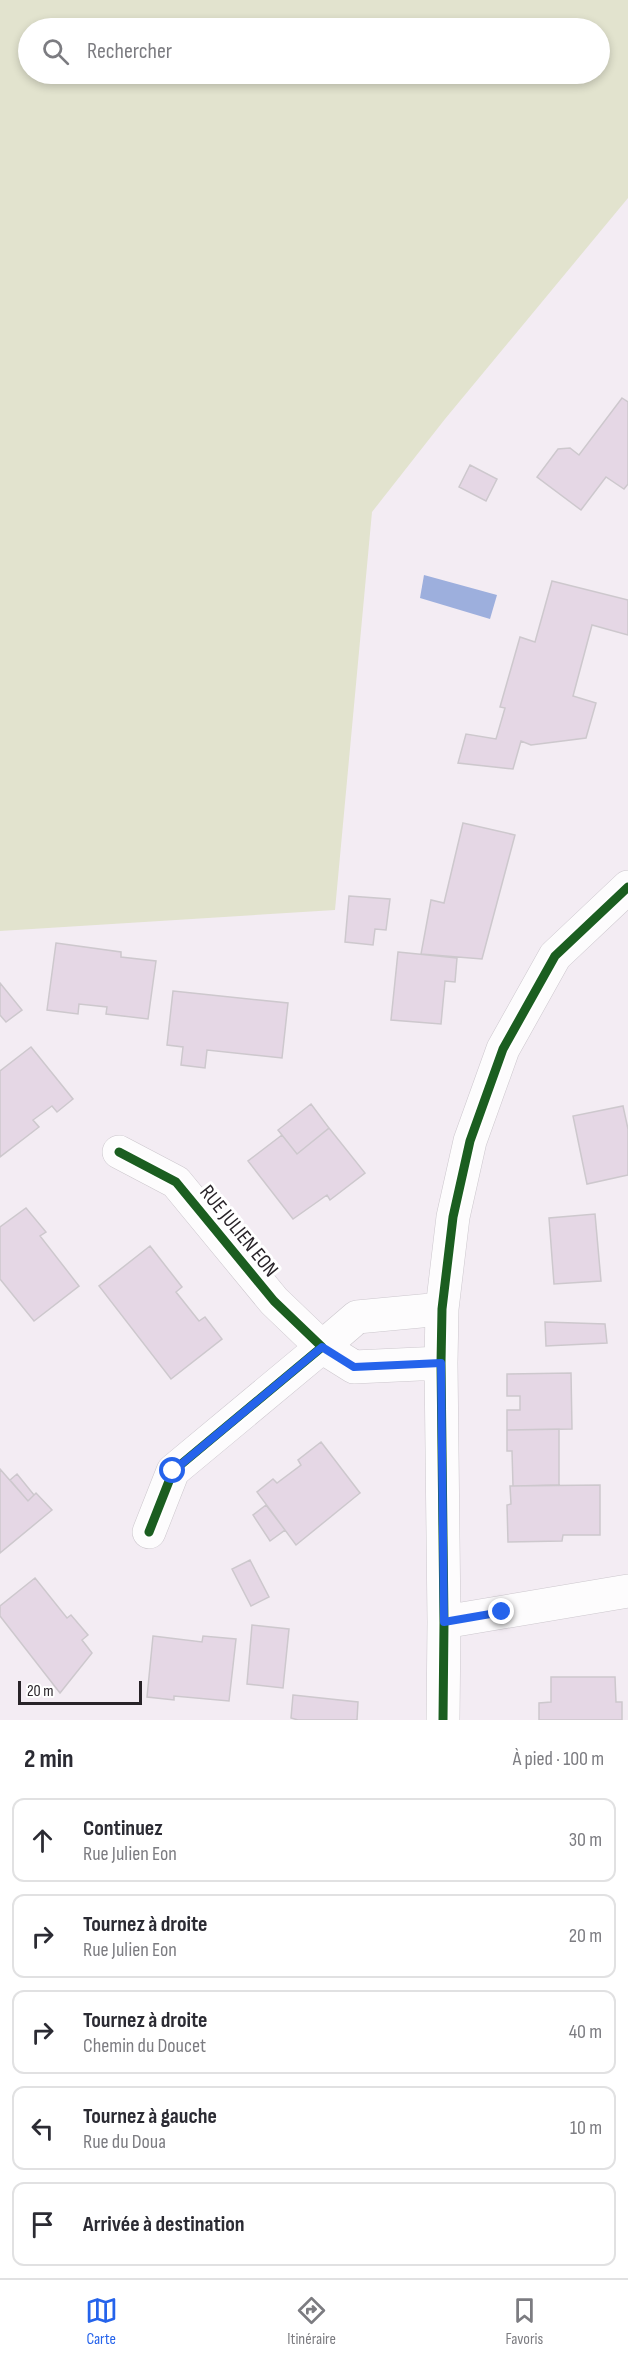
<!DOCTYPE html>
<html lang="fr">
<head>
<meta charset="utf-8">
<style>
  :root { --surface:#fff; --page:#f7f7f7; --text:#2b2b33; --muted:#7c7c81; --line:#e1e1e2; --accent:#2563eb }
  body { margin:0; font-family:"Sofia Sans Condensed",sans-serif; background:var(--page); color:var(--text) }
  .scale { position:absolute; left:18px; bottom:15px; width:124px; box-sizing:border-box; padding-left:6px; border:3px solid #282328; border-top:0; font-size:16px; line-height:21px; white-space:nowrap; color:#282328; -webkit-text-stroke:4px #fff; paint-order:stroke }
  .stop { position:absolute; width:18px; height:18px; margin:-14px; border:4px solid #2563eb; border-radius:50%; background:#fff }
  .stop.end { background:#2563eb; border-color:#fff; box-shadow:0 2px 6px #0008 }
  .list { margin:0; padding:0; list-style:none }
  h2 { display:flex; justify-content:space-between; align-items:center; height:78px; margin:0; padding:0 24px; font-size:26px }
  h2 small { font-size:20px; font-weight:400; color:var(--muted) }
  .list li { display:grid; grid-template-columns:39px 1fr auto; gap:18px; align-items:center; box-sizing:border-box; height:84px; margin:0 12px 12px; padding:0 12px; border:2px solid var(--line); border-radius:12px }
  .list b { display:block; font-size:22px; white-space:nowrap }
  .list p { margin:0; font-size:20px; white-space:nowrap; color:var(--muted) }
  .list em { font-size:20px; font-style:normal; color:var(--muted) }
  .icon { flex:none; width:33px; height:33px; fill:none; stroke:currentColor; stroke-width:2; stroke-linecap:round; stroke-linejoin:round }
  .map { position:relative; flex:none; width:628px; height:1720px; overflow:hidden }
  .search { position:absolute; background:var(--surface); box-shadow:0 3px 9px #0003; left:18px; right:18px; top:18px; height:66px; display:flex; align-items:center; gap:15px; box-sizing:border-box; padding:0 21px; border-radius:33px; color:var(--muted); font-size:22px }
  .sheet { height:558px; background:var(--surface) }
  nav { display:flex; justify-content:space-around; align-items:center; box-sizing:border-box; height:84px; border-top:2px solid var(--line); background:var(--surface); font-size:16px; color:var(--muted) }
  nav a { display:grid; justify-items:center; gap:3px }
  nav .on { color:var(--accent) }
  .map>svg:first-child { display:block }
  .green { fill:#e2e3ce; fill-rule:evenodd }
  .water { fill:#9dafdd }
  .building { fill:#e5d7e5; stroke:#cdc8cd; stroke-width:1.5 }
  .lines { fill:none; stroke-linecap:round; stroke-linejoin:round }
  .street-casing { stroke:#ccc7cd; stroke-width:34 }
  .street { stroke:#fdfcfd; stroke-width:33 }
  .cycleway-casing { stroke:#fff; stroke-width:13 }
  .cycleway { stroke:#1b5e20; stroke-width:9 }
  .route { stroke:#2563eb; stroke-width:8 }
  .labels { text-anchor:middle; dominant-baseline:central; stroke-width:6; stroke-linejoin:round; paint-order:stroke }
  .street-label { font-size:21px; fill:#282328; stroke:#fff }
</style>
</head>
<body>
<div class="map">
<svg width="628" height="1720" viewBox="0 0 628 1720">
  <rect width="100%" height="100%" fill="#f3ecf3"/>
  <!-- green -->
  <path class="green" d="M 0,0 L 628,0 L 628,198 L 445,419 L 372,512 L 335,910 L 0,931 ZM 600,28 L 600,74 L 28,74 L 28,28 Z"/>
  <!-- water -->
  <path class="water" d="M 424,575 L 497,595 L 490,619 L 420,598 Z"/>
  <!-- building -->
  <path class="building" d="M 622,398 L 628,402 L 628,484 L 624,489 L 606,477 L 581,510 L 537,477 L 558,449 L 570,448 L 579,455 Z
    M 470,465 L 497,479 L 486,501 L 459,487 Z
    M 552,581 L 628,600 L 628,635 L 592,625 L 573,696 L 596,703 L 586,738 L 531,745 L 521,741 L 513,769 L 458,763 L 466,734 L 496,739 L 505,708 L 500,707 L 520,637 L 535,642 Z
    M 463,823 L 515,835 L 482,959 L 421,954 L 431,900 L 444,903 Z
    M 349,896 L 390,899 L 386,930 L 375,929 L 373,945 L 345,942 Z
    M 56,943 L 121,952 L 121,957 L 156,961 L 148,1019 L 106,1014 L 107,1007 L 79,1004 L 78,1014 L 47,1010 Z
    M 398,952 L 457,958 L 455,982 L 445,981 L 441,1024 L 391,1020 Z
    M 0,983 L 22,1010 L 6,1022 L 0,1015 Z
    M 173,991 L 288,1003 L 282,1058 L 207,1050 L 205,1068 L 181,1065 L 183,1047 L 167,1045 Z
    M 31,1047 L 73,1099 L 57,1112 L 52,1106 L 33,1120 L 39,1127 L 0,1157 L 0,1071 Z
    M 311,1104 L 329,1128 L 297,1154 L 278,1130 Z
    M 623,1106 L 628,1129 L 628,1175 L 587,1184 L 573,1116 Z
    M 329,1128 L 365,1173 L 330,1200 L 327,1195 L 293,1219 L 248,1161 L 282,1135 L 297,1154 Z
    M 26,1208 L 46,1232 L 40,1236 L 79,1286 L 34,1321 L 0,1279 L 0,1227 Z
    M 595,1214 L 601,1281 L 554,1284 L 549,1218 Z
    M 150,1246 L 182,1287 L 176,1292 L 199,1321 L 205,1317 L 222,1339 L 171,1379 L 99,1286 Z
    M 545,1322 L 605,1324 L 607,1343 L 546,1346 Z
    M 571,1373 L 572,1429 L 507,1430 L 507,1410 L 520,1410 L 520,1396 L 507,1396 L 507,1374 Z
    M 559,1429 L 559,1485 L 513,1486 L 512,1451 L 507,1451 L 507,1430 Z
    M 321,1442 L 360,1493 L 296,1545 L 257,1492 L 273,1479 L 277,1483 L 301,1465 L 298,1460 Z
    M 0,1469 L 28,1501 L 36,1493 L 52,1510 L 0,1553 Z
    M 17,1474 L 34,1495 L 28,1501 L 10,1480 Z
    M 600,1485 L 600,1535 L 563,1535 L 562,1541 L 508,1542 L 507,1505 L 511,1504 L 510,1486 Z
    M 266,1505 L 285,1530 L 270,1541 L 253,1515 Z
    M 250,1560 L 269,1597 L 251,1606 L 232,1569 Z
    M 35,1578 L 67,1618 L 71,1615 L 88,1635 L 82,1640 L 92,1653 L 60,1693 L 0,1616 L 0,1606 Z
    M 252,1625 L 289,1629 L 283,1688 L 247,1684 Z
    M 153,1636 L 202,1642 L 203,1636 L 236,1639 L 229,1701 L 174,1696 L 174,1700 L 147,1697 Z
    M 551,1677 L 615,1677 L 616,1702 L 622,1702 L 622,1720 L 539,1720 L 539,1703 L 551,1702 Z
    M 293,1695 L 358,1702 L 357,1720 L 298,1720 L 291,1718 Z"/>
  <g class="lines">
    <!-- street casing -->
    <g class="street-casing">
      <path id="street" d="M 119,1152 L 176,1182 L 274,1301 L 322,1347 L 173,1471 L 149,1532
        M 441,1363 L 354,1367 L 322,1347 L 357,1317 L 442,1309
        M 444,1622 L 628,1591
        M 443,1720 L 444,1622 L 441,1363 L 442,1309 L 453,1217 L 470,1141 L 503,1049 L 555,956 L 628,887"/>
    </g>
    <!-- street -->
    <use href="#street" class="street"/>
    <!-- cycleway casing -->
    <g class="cycleway-casing">
      <path id="cycleway" d="M 119,1152 L 176,1182 L 274,1301 L 322,1347 L 173,1471 L 149,1532
        M 443,1720 L 444,1622 L 441,1363 L 442,1309 L 453,1217 L 470,1141 L 503,1049 L 555,956 L 628,887"/>
    </g>
    <!-- cycleway -->
    <use href="#cycleway" class="cycleway"/>
  </g>
  <g class="lines">
    <!-- route -->
    <path class="route" d="M 173,1471 L 322,1347 L 354,1367 L 441,1363 L 444,1622 L 502,1612"/>
  </g>
  <g class="labels">
    <!-- street labels -->
    <g class="street-label">
      <text transform="translate(239 1231) rotate(51)">RUE JULIEN EON</text>
    </g>
  </g>
</svg>
<div class="scale">20 m</div>
<div class="stop" style="left:173px;top:1471px"></div>
<div class="stop end" style="left:502px;top:1612px"></div>
<div class="search"><svg class="icon" aria-label="search" viewBox="0 0 24 24"><circle cx="10" cy="10" r="6"/><path d="M15 15l6 6"/></svg>Rechercher</div>
</div>
<section class="sheet">
<h2>2 min<small>À pied · 100 m</small></h2>
<ul class="list">
<li><svg class="icon" aria-label="ahead" viewBox="0 0 24 24"><path d="M12 20V5M6 11l6-6 6 6"/></svg><div><b>Continuez</b><p>Rue Julien Eon</p></div><em>30 m</em></li>
<li><svg class="icon" aria-label="right" viewBox="0 0 24 24"><path d="M7 20v-9h11M14 6l5 5-5 5"/></svg><div><b>Tournez à droite</b><p>Rue Julien Eon</p></div><em>20 m</em></li>
<li><svg class="icon" aria-label="right" viewBox="0 0 24 24"><path d="M7 20v-9h11M14 6l5 5-5 5"/></svg><div><b>Tournez à droite</b><p>Chemin du Doucet</p></div><em>40 m</em></li>
<li><svg class="icon" aria-label="left" viewBox="0 0 24 24"><path d="M17 20v-9H6M10 6l-5 5 5 5"/></svg><div><b>Tournez à gauche</b><p>Rue du Doua</p></div><em>10 m</em></li>
<li><svg class="icon" aria-label="arrive" viewBox="0 0 24 24"><path d="M6 21V4h12l-3 4 3 4H6"/></svg><div><b>Arrivée à destination</b></div></li>
</ul>
</section>
<nav>
<a class="on"><svg class="icon" aria-label="map" viewBox="0 0 24 24"><path d="M3 6l6-2 6 2 6-2v14l-6 2-6-2-6 2zM9 4v14M15 6v14"/></svg>Carte</a>
<a><svg class="icon" aria-label="directions" viewBox="0 0 24 24"><path d="M12 3l9 9-9 9-9-9zM9 14v-3h6M13 9l2 2-2 2"/></svg>Itinéraire</a>
<a><svg class="icon" aria-label="saved" viewBox="0 0 24 24"><path d="M7 4h10v16l-5-4-5 4z"/></svg>Favoris</a>
</nav>
</body>
</html>
